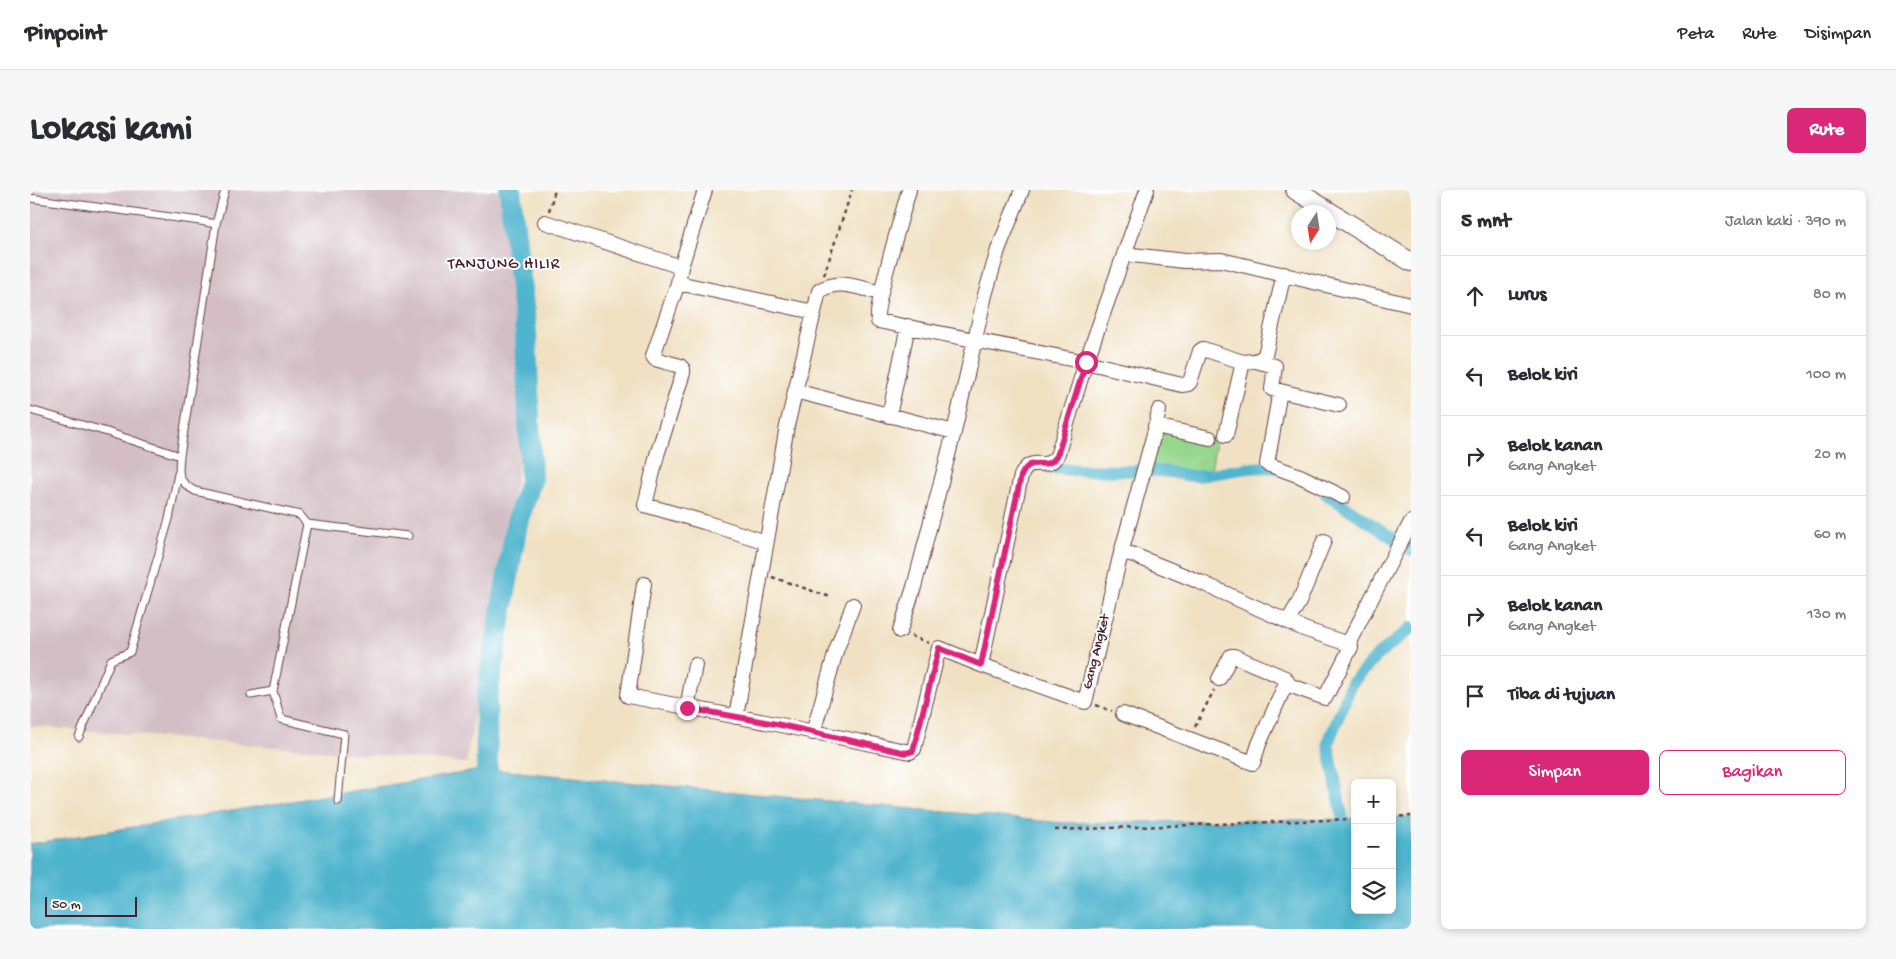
<!DOCTYPE html>
<html lang="id">
<head>
<meta charset="utf-8">
<style>
  :root { --surface:#fff; --page:#f7f7f7; --text:#2b2b33; --muted:#7c7c81; --line:#e1e1e2; --accent:#db2777 }
  body { margin:0; font-family:"Gochi Hand",sans-serif; background:var(--page); color:var(--text) }
  .controls { position:absolute; right:15px; bottom:15px; display:grid; overflow:hidden; border-radius:8px; box-shadow:0 2px 8px #0003 }
  .controls button { width:45px; height:45px; display:grid; place-items:center; padding:0; border:0; border-bottom:1px solid var(--line); background:var(--surface); color:var(--text); font:25px sans-serif }
  .compass { position:absolute; left:1261px; top:15px; width:45px; height:45px; border-radius:50%; background:var(--surface); box-shadow:0 2px 8px #0003; rotate:192deg }
  .scale { position:absolute; left:15px; bottom:12px; width:92px; box-sizing:border-box; padding-left:5px; border:2px solid #4a1f2b; border-top:0; font-size:14px; line-height:18px; white-space:nowrap; color:#4a1f2b; -webkit-text-stroke:4px #fff; paint-order:stroke }
  .stop { position:absolute; width:15px; height:15px; margin:-11px; border:4px solid #db2777; border-radius:50%; background:#fff }
  .stop.end { background:#db2777; border-color:#fff; box-shadow:0 1px 5px #0008 }
  .list { margin:0; padding:0; list-style:none }
  h2 { display:flex; justify-content:space-between; align-items:center; height:65px; margin:0; padding:0 20px; font-size:21px }
  h2 small { font-size:16px; font-weight:400; color:var(--muted) }
  .list li { display:grid; grid-template-columns:32px 1fr auto; gap:15px; align-items:center; box-sizing:border-box; height:80px; padding:0 20px; border-top:1px solid var(--line) }
  .list b { display:block; font-size:19px; white-space:nowrap }
  .list p { margin:0; font-size:16px; white-space:nowrap; color:var(--muted) }
  .list em { font-size:16px; font-style:normal; color:var(--muted) }
  .actions { display:flex; gap:10px; padding:15px 20px }
  .actions a { flex:1; padding:11px 0; border:1px solid var(--accent); border-radius:8px; text-align:center; font-size:18px; color:var(--accent) }
  .actions .main { background:var(--accent); color:#fff }
  .icon { flex:none; width:28px; height:28px; fill:none; stroke:currentColor; stroke-width:2; stroke-linecap:round; stroke-linejoin:round }
  .map { position:relative; flex:none; width:1381px; height:739px; overflow:hidden; border-radius:8px }
  header { display:flex; align-items:center; gap:30px; box-sizing:border-box; height:70px; padding:0 25px; background:var(--surface); border-bottom:1px solid var(--line) }
  header strong { font-size:24px }
  nav { display:flex; gap:28px; margin-inline-start:auto; font-size:18px }
  .intro { display:flex; align-items:center; justify-content:space-between; box-sizing:border-box; height:120px; padding:0 30px }
  h1 { margin:0; font-size:35px }
  .button { padding:12px 22px; border-radius:8px; background:var(--accent); color:#fff; font-size:18px; font-weight:700 }
  main { display:flex; gap:30px; padding:0 30px }
  aside { flex:1; background:var(--surface); border-radius:8px; box-shadow:0 2px 8px #0003 }
  .map>svg:first-child { display:block }
  .industrial { fill:#d2bec4 }
  .green { fill:#96d78e; stroke:#707b5c }
  .water { fill:#4fb5ce; stroke:#4c6a7c }
  .lines { fill:none; stroke-linecap:round; stroke-linejoin:round }
  .canal { stroke:#4fb5ce; stroke-width:12 }
  .river { stroke:#4fb5ce; stroke-width:22 }
  .service-casing { stroke:#633c42; stroke-width:9 }
  .minor-casing { stroke:#633c42; stroke-width:16 }
  .tertiary-casing { stroke:#633c42; stroke-width:20 }
  .path { stroke:#633c42; stroke-width:2.5; stroke-dasharray:4 4; stroke-linecap:butt }
  .service { stroke:#fff; stroke-width:7 }
  .minor { stroke:#fff; stroke-width:14 }
  .tertiary { stroke:#fff; stroke-width:18 }
  .route { stroke:#db2777; stroke-width:6 }
  .labels { text-anchor:middle; dominant-baseline:central; stroke-width:4; stroke-linejoin:round; paint-order:stroke }
  .street-label { font-size:14px; fill:#4a1f2b; stroke:#fff }
  .quarter-label { font-size:16px; letter-spacing:1px; fill:#4a1f2b; stroke:#fff }
</style>
</head>
<body>
<header>
<strong>Pinpoint</strong>
<nav><a>Peta</a><a>Rute</a><a>Disimpan</a></nav>
</header>
<div class="intro"><h1>Lokasi kami</h1><a class="button">Rute</a></div>
<main>
<div class="map">
<svg width="1381" height="739" viewBox="0 0 1381 739">
  <rect width="100%" height="100%" fill="#fff"/>
  <filter id="ink" filterUnits="userSpaceOnUse"><feTurbulence type="fractalNoise" baseFrequency=".02" numOctaves="2"/><feDisplacementMap in="SourceGraphic" scale="10" xChannelSelector="R" yChannelSelector="G"/><feConvolveMatrix kernelMatrix="1 2 1 2 8 2 1 2 1" color-interpolation-filters="sRGB"/></filter>
  <filter id="wash" filterUnits="userSpaceOnUse"><feTurbulence type="fractalNoise" baseFrequency=".0096" numOctaves="4" result="noise"/><feDisplacementMap in="SourceGraphic" scale="20" xChannelSelector="R" yChannelSelector="G"/><feGaussianBlur stdDeviation="1.12" result="paint"/><feColorMatrix in="noise" values="0 0 0 0 0 0 0 0 0 0 0 0 0 0 0 0 0 1.4 0 .05"/><feComposite in="paint" operator="in"/></filter>
  <g filter="url(#wash)">
    <rect width="100%" height="100%" fill="#f0e1c3"/>
    <!-- industrial -->
    <path class="industrial" d="M 0,0 L 479,0 L 494,243 L 436,573 L 0,536 Z"/>
    <!-- green -->
    <path class="green" d="M 1125,236 L 1186,251 L 1181,280 C 1159,283 1136,281 1116,272 Z"/>
    <!-- water -->
    <path class="water" d="M 457,579 L 1033,633 L 1325,629 L 1325,720 L 1362,720 L 1362,627 L 1381,626 L 1381,739 L 0,739 L 0,654 Z"/>
    <g class="lines">
      <!-- canal -->
      <path class="canal" d="M 1019,278 C 1055,282 1093,280 1130,281 C 1142,281 1155,287 1168,286 C 1195,283 1220,275 1247,278
        M 1296,304 L 1381,360
        M 1313,630 L 1298,553 L 1322,493 L 1348,465 L 1381,438"/>
      <!-- river -->
      <path class="river" d="M 457,579 L 456,511 L 487,333 L 501,290 L 496,143 L 480,0"/>
    </g>
  </g>
  <g filter="url(#ink)">
    <g class="lines">
      <!-- service casing -->
      <g class="service-casing">
        <path id="service" d="M 0,8 L 170,31 L 186,34 L 150,266 L 77,242 L 0,220
          M 186,34 L 195,0
          M 150,266 C 148,285 147,291 165,301 L 270,325 L 277,334 L 243,501 L 251,529 L 314,544 L 308,611
          M 277,334 L 378,346
          M 221,505 L 243,501
          M 49,547 L 81,470 L 100,462 L 139,329 L 148,284"/>
      </g>
      <!-- minor casing -->
      <g class="minor-casing">
        <path id="minor" d="M 675,0 L 651,77 L 648,93 L 623,166 L 625,169 L 650,176 L 653,179 L 653,183 L 627,265 L 615,315 L 674,332 L 736,352
          M 879,0 C 874,18 843,121 848,131 L 1056,172 L 1152,195 L 1158,194 L 1160,192 L 1170,161 L 1173,159 L 1213,172
          M 515,32 L 651,77
          M 1094,64 L 1154,71 L 1191,70 L 1381,115
          M 648,93 L 784,122
          M 1226,171 L 1245,176 L 1242,199 L 1250,201
          M 765,201 L 924,242
          M 1309,215 L 1250,201 L 1237,274 L 1270,286 L 1313,307
          M 859,226 L 878,136
          M 1125,236 L 1180,248
          M 1196,245 L 1213,172 C 1221,171 1230,172 1235,165 L 1254,84
          M 1091,363 L 1125,240 L 1129,220
          M 614,394 L 598,506 L 746,534 L 880,562 L 884,559 L 909,458 L 951,475 L 1055,512 L 1091,363 L 1101,364 L 1170,392 L 1274,439 L 1318,454 L 1381,332
          M 1258,431 L 1269,412 L 1294,351
          M 870,441 L 884,397 L 924,242 L 955,105 L 968,60 L 992,0
          M 951,475 L 991,286 C 1002,262 1014,284 1027,266 L 1056,172 L 1117,0
          M 1256,494 L 1295,508 L 1321,457 L 1318,454
          M 657,518 L 665,475
          M 1093,524 L 1223,573 L 1229,554 L 1257,491 L 1255,488 L 1204,466 L 1201,466 L 1189,489
          M 706,527 L 757,236 L 789,101 C 809,88 830,98 851,103
          M 783,543 L 806,461 L 823,415"/>
      </g>
      <!-- tertiary casing -->
      <g class="tertiary-casing">
        <path id="tertiary" d="M 1265,0 L 1381,72"/>
      </g>
      <!-- path -->
      <path class="path" d="M 519,21 L 525,0
        M 794,85 L 822,0
        M 742,387 L 800,407
        M 881,446 L 899,453
        M 1066,515 L 1082,521
        M 1165,537 L 1184,500
        M 1362,627 L 1381,626
        M 1025,640 L 1325,629"/>
      <!-- service -->
      <use href="#service" class="service"/>
      <!-- minor -->
      <use href="#minor" class="minor"/>
      <!-- tertiary -->
      <use href="#tertiary" class="tertiary"/>
    </g>
  </g>
  <g class="lines" filter="url(#ink)">
    <!-- route -->
    <path class="route" d="M 657,518 L 746,534 L 876,563 L 883,561 L 909,458 L 951,475 L 991,286 C 1002,262 1014,284 1027,266 L 1056,172"/>
  </g>
  <g class="labels">
    <!-- street labels -->
    <g class="street-label">
      <text transform="translate(1067 462) rotate(-76)">Gang Angket</text>
    </g>
    <!-- quarter labels -->
    <g class="quarter-label">
      <text x="474" y="75">TANJUNG HILIR</text>
    </g>
  </g>
</svg>
<div class="controls">
<button>+</button>
<button>−</button>
<button><svg class="icon" aria-label="layers" viewBox="0 0 24 24"><path d="M12 4l9 5-9 5-9-5zM3 14l9 5 9-5"/></svg></button>
</div>
<svg class="compass" viewBox="-18 -18 36 36"><path d="M0-13l5 13h-10z" fill="#e53935"/><path d="M0 13l5-13h-10z" fill="#7c7c81"/></svg>
<div class="scale">50 m</div>
<div class="stop" style="left:1056px;top:172px"></div>
<div class="stop end" style="left:657px;top:518px"></div>
</div>
<aside>
<h2>5 mnt<small>Jalan kaki · 390 m</small></h2>
<ul class="list">
<li><svg class="icon" aria-label="ahead" viewBox="0 0 24 24"><path d="M12 20V5M6 11l6-6 6 6"/></svg><div><b>Lurus</b></div><em>80 m</em></li>
<li><svg class="icon" aria-label="left" viewBox="0 0 24 24"><path d="M17 20v-9H6M10 6l-5 5 5 5"/></svg><div><b>Belok kiri</b></div><em>100 m</em></li>
<li><svg class="icon" aria-label="right" viewBox="0 0 24 24"><path d="M7 20v-9h11M14 6l5 5-5 5"/></svg><div><b>Belok kanan</b><p>Gang Angket</p></div><em>20 m</em></li>
<li><svg class="icon" aria-label="left" viewBox="0 0 24 24"><path d="M17 20v-9H6M10 6l-5 5 5 5"/></svg><div><b>Belok kiri</b><p>Gang Angket</p></div><em>60 m</em></li>
<li><svg class="icon" aria-label="right" viewBox="0 0 24 24"><path d="M7 20v-9h11M14 6l5 5-5 5"/></svg><div><b>Belok kanan</b><p>Gang Angket</p></div><em>130 m</em></li>
<li><svg class="icon" aria-label="arrive" viewBox="0 0 24 24"><path d="M6 21V4h12l-3 4 3 4H6"/></svg><div><b>Tiba di tujuan</b></div></li>
</ul>
<div class="actions"><a class="main">Simpan</a><a>Bagikan</a></div>
</aside>
</main>
</body>
</html>
